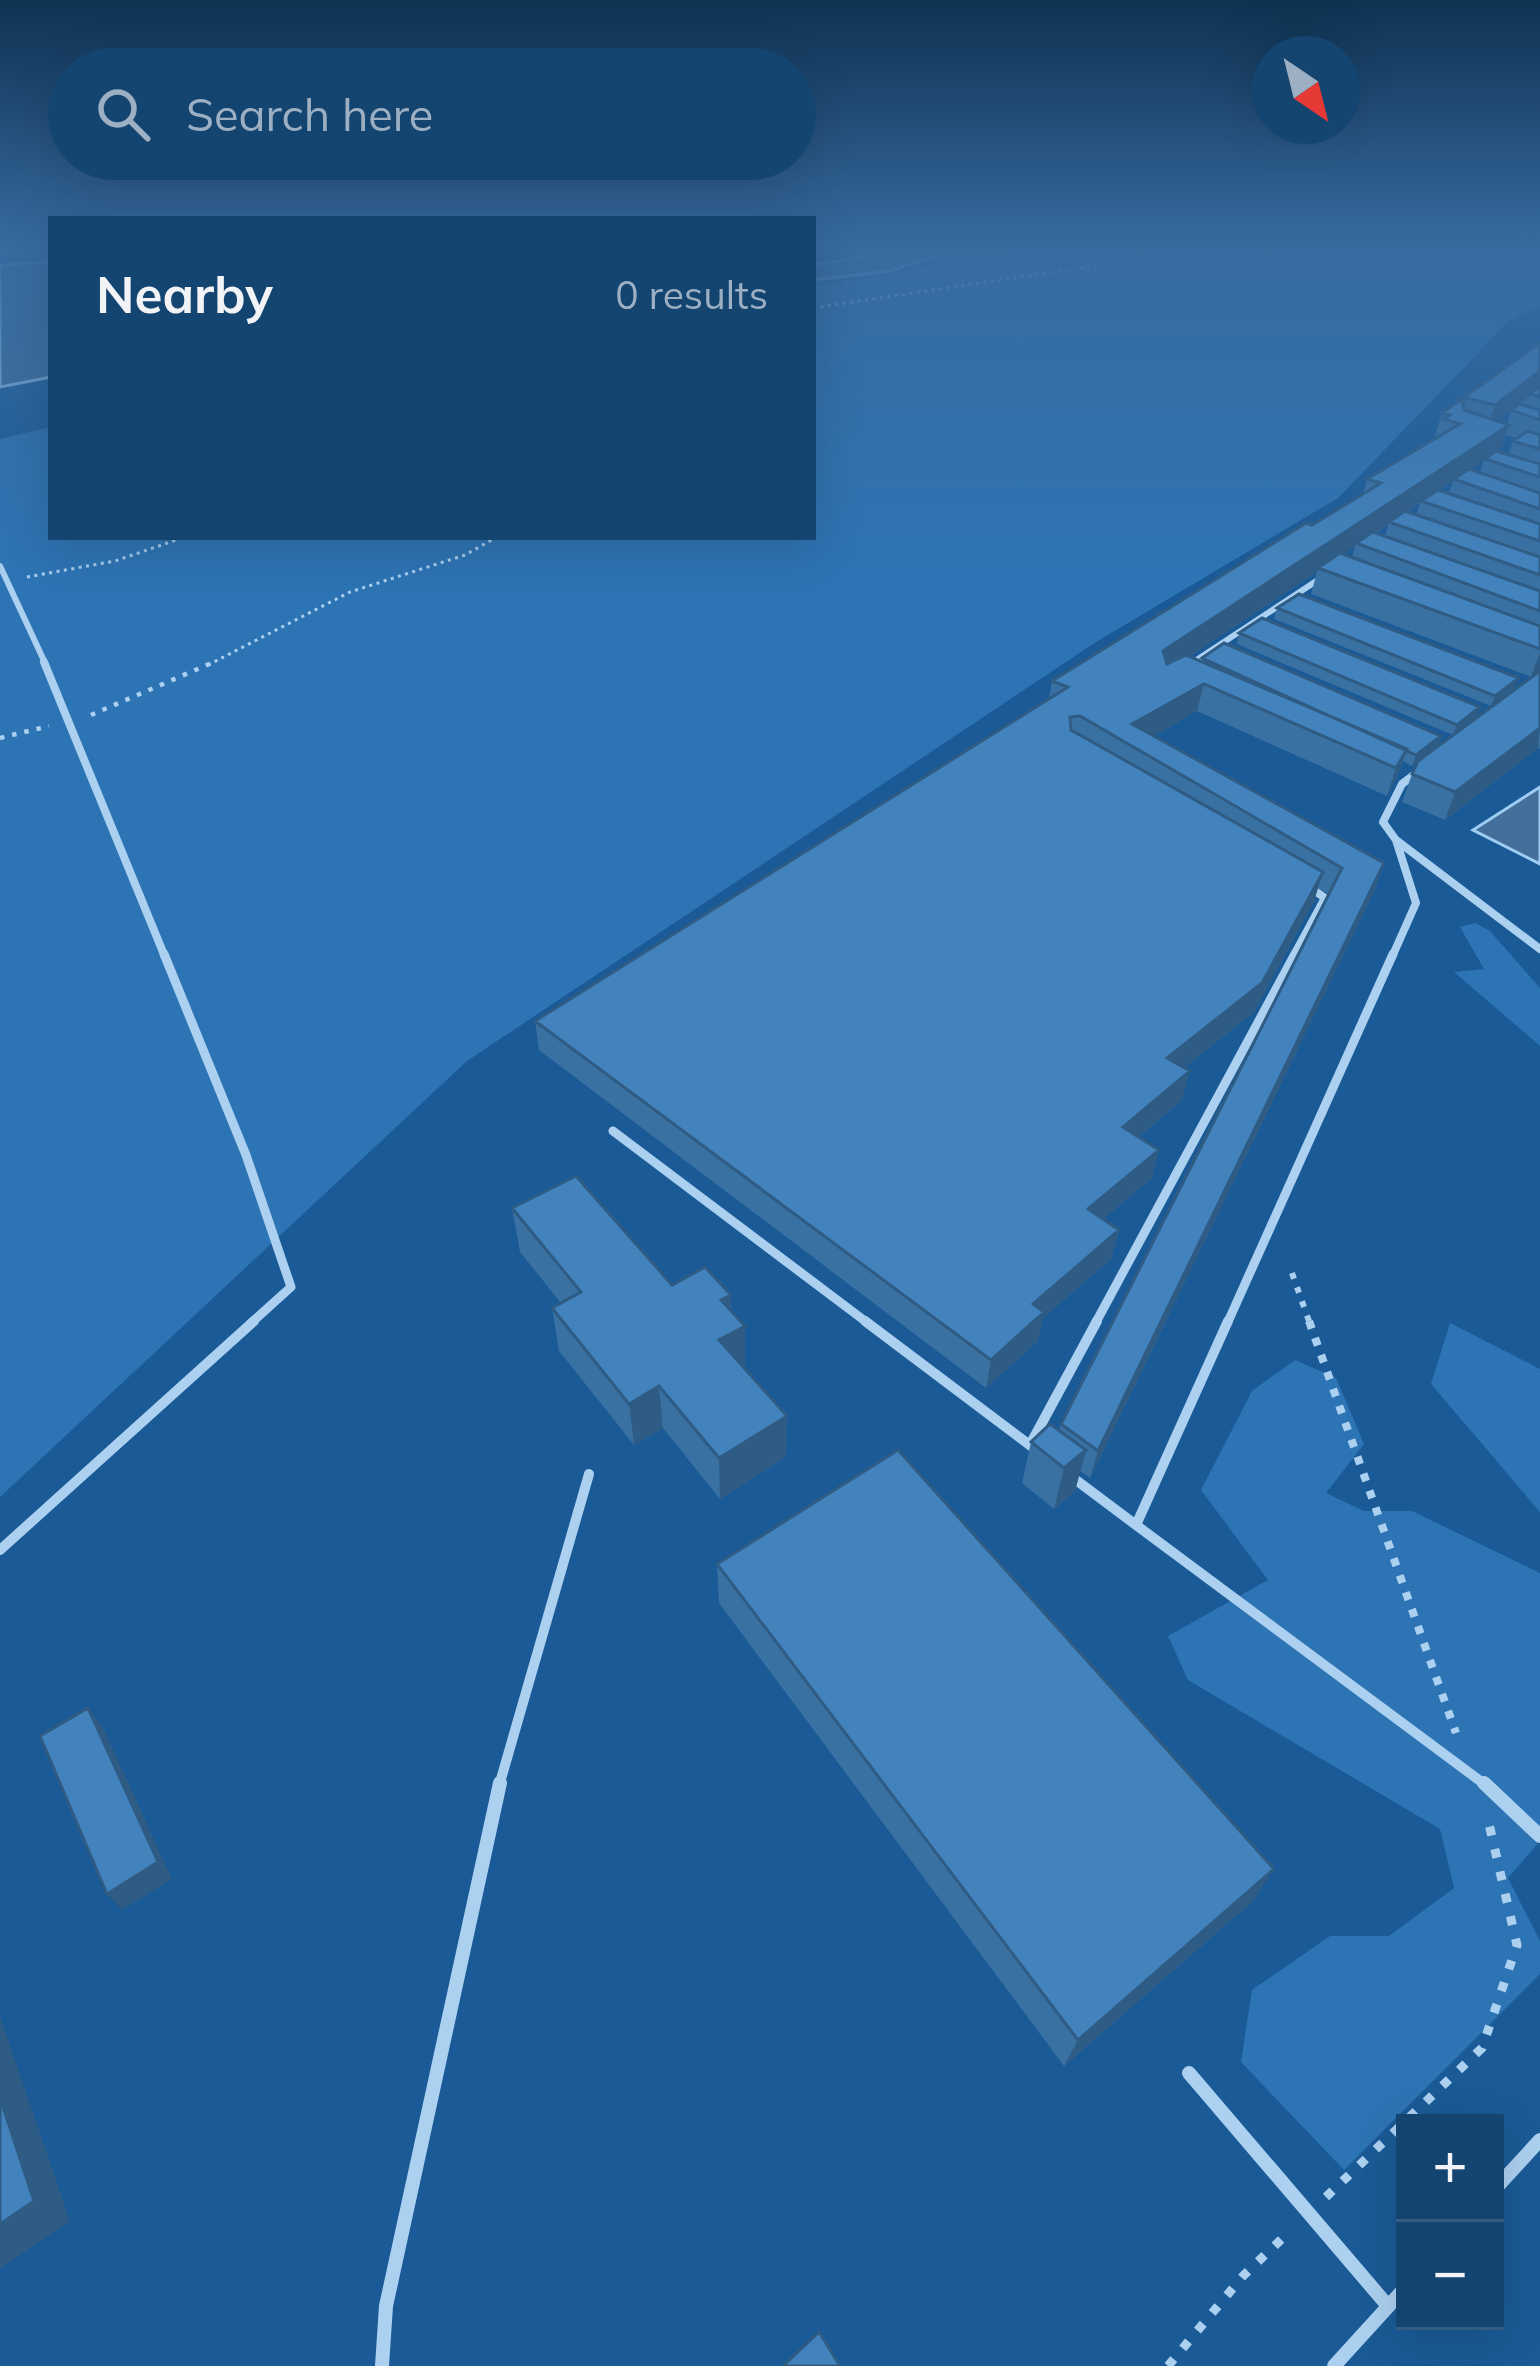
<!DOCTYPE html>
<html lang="en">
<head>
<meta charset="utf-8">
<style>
  :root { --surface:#144470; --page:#214e78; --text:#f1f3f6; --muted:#9db0c3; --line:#335c83 }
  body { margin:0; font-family:Mulish,sans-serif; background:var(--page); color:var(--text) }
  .controls { position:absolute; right:36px; bottom:36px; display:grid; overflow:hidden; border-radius:0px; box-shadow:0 12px 48px #0002 }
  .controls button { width:108px; height:108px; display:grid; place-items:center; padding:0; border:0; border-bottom:3px solid var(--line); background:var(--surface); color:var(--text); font:60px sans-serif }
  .compass { position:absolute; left:1252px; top:36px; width:108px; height:108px; border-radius:50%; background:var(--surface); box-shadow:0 12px 48px #0002; rotate:145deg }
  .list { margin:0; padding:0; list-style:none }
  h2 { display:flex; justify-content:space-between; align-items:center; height:156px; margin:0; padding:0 48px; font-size:51px }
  h2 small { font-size:39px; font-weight:400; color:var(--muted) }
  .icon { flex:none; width:66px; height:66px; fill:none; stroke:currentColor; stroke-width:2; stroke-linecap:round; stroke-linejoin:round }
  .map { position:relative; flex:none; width:1540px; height:2366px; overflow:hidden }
  .search { position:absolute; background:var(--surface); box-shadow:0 12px 48px #0002; left:48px; top:48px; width:768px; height:132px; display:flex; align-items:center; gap:30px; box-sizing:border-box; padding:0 42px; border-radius:66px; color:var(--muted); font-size:45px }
  .panel { position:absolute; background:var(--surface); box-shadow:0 12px 48px #0002; left:48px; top:216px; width:768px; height:324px; border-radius:0px }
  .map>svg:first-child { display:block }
  .green { fill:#2d74b4 }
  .water { fill:#43709b; stroke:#9fccf2; stroke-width:3 }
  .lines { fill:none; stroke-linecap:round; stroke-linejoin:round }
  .path-far4 { stroke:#acd0f0; stroke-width:3; stroke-dasharray:3 4.5; stroke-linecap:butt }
  .path-far3 { stroke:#acd0f0; stroke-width:4.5; stroke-dasharray:4.5 8; stroke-linecap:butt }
  .path-far2 { stroke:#acd0f0; stroke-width:6; stroke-dasharray:6 9; stroke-linecap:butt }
  .path-far1 { stroke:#acd0f0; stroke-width:8; stroke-dasharray:8 10; stroke-linecap:butt }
  .path { stroke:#acd0f0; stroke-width:9; stroke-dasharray:9 14; stroke-linecap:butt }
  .service-far4 { stroke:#acd0f0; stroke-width:6 }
  .service-far3 { stroke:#acd0f0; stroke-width:8 }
  .service-far2 { stroke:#acd0f0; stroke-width:9 }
  .service-far1 { stroke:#acd0f0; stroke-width:10 }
  .service { stroke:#acd0f0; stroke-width:14 }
  .wall { fill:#3a71a3; fill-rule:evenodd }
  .shaded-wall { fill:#2f5c84 }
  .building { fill:#4383bd; stroke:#2f5c84; stroke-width:3 }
</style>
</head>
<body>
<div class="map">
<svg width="1540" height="2366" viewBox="0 0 1540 2366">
  <rect width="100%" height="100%" fill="#1a5a96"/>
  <!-- green -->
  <path class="green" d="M 1042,248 L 1540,248 L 1540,306 L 1509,321 L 1338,498 L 1096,642 L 467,1061 L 0,1497 L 0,439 L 51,427 L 51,537 L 813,537 L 813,287 Z
    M 1475,923 L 1490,931 L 1540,988 L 1540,1046 L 1454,972 L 1484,969 L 1460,927 Z
    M 1450,1323 L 1540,1369 L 1540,1512 L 1431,1384 Z
    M 1295,1360 L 1336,1378 L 1364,1444 L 1326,1493 L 1364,1511 L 1412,1511 L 1540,1573 L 1540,1841 L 1508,1878 L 1540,1941 L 1540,1974 L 1344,2170 L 1241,2062 L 1252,1990 L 1330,1936 L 1389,1936 L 1454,1888 L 1440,1829 L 1188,1680 L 1168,1636 L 1268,1580 L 1201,1490 L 1252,1391 Z"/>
  <!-- water -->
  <path class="water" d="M 879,248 L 959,248 L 890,271 L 813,280 L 813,265 L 887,253 Z
    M 51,262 L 51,377 L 0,387 L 0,265 Z
    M 1540,787 L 1540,864 L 1473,830 Z"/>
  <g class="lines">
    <!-- path-far4 -->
    <path class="path-far4" d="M 813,308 L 1106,264 L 1171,248
      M 27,577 L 115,561 L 185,537
      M 208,665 L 350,592 L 465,555 L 497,537"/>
    <!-- path-far3 -->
    <path class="path-far3" d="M 91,715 L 214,662
      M 0,738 L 49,726"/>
    <!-- path-far2 -->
    <path class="path-far2" d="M 1292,1273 L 1310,1324"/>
    <!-- path-far1 -->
    <path class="path-far1" d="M 1309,1321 L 1456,1733"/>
    <!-- path -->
    <path class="path" d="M 1326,2197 L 1482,2048 L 1517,1945 L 1489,1824
      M 1168,2366 L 1243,2276 L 1290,2231"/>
    <!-- service-far4 -->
    <path class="service-far4" d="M 0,566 L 46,665
      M 1189,665 L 1324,576"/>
    <!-- service-far3 -->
    <path class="service-far3" d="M 44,662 L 165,957
      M 1188,666 L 1194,662
      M 1396,840 L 1540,949
      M 1293,957 L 1325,898 L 1308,886
      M 1392,957 L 1416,903 L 1396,840 L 1383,822 L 1402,784 L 1419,771"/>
    <!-- service-far2 -->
    <path class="service-far2" d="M 164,954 L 246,1155 L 291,1287 L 250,1324
      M 613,1131 L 869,1324
      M 1095,1324 L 1295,954
      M 1227,1324 L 1393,954"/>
    <!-- service-far1 -->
    <path class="service-far1" d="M 865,1321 L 1031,1446
      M 1228,1321 L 1136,1525 L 1487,1786
      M 1030,1445 L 1097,1321
      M 1068,1474 L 1136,1525
      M 0,1550 L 254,1321
      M 499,1786 L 589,1474"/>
    <!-- service -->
    <path class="service" d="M 1484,1783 L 1540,1836
      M 1189,2073 L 1388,2306
      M 1495,2189 L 1540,2140
      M 382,2366 L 386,2306 L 500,1783
      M 1334,2366 L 1405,2288"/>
  </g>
  <!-- wall -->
  <path class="wall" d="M 1540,343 L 1540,749 L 1538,748 L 1445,820 L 1402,802 L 1412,774 L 1537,673 L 1531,677 L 1311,594 L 1317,572 L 1190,656 L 1201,661 L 1202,658 L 1441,736 L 1412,766 L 1403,761 L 1397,777 L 1387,796 L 1197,711 L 1154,736 L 1384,863 L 1374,892 L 1090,1478 L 1080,1471 L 1075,1491 L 1054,1509 L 1022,1483 L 1031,1442 L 1059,1431 L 1061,1424 L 1329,894 L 1318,888 L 1314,901 L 1254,1012 L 1184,1068 L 1182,1100 L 1139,1137 L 1152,1178 L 1103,1219 L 1119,1230 L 1111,1259 L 1043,1318 L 1038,1341 L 986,1388 L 539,1050 L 535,1021 L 1049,699 L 1052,681 L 1363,494 L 1367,479 L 1437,437 L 1435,436 L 1442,413 ZM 1511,410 L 1507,424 L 1497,421 ZM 1506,435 L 1516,438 L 1513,441 L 1508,455 L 1497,452 L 1501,449 ZM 1484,460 L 1480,473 L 1470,470 ZM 1453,481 L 1449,493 L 1440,490 ZM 1420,503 L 1416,515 L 1407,512 ZM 1388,525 L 1385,536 L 1376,533 ZM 1354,547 L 1352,558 L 1343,555 Z
    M 1277,608 L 1515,688 L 1491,706 L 1274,619 Z
    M 1239,633 L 1480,707 L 1476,718 L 1453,735 L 1237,644 Z
    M 512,1208 L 672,1285 L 731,1295 L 731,1311 L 745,1369 L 787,1416 L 786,1457 L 720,1499 L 663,1428 L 634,1445 L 559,1351 L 552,1308 L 561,1303 L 520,1252 Z
    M 717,1564 L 1253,1901 L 1064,2066 L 719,1603 Z"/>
  <!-- shaded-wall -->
  <path class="shaded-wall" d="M 1540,371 L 1540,388 L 1487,429 L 1495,405 Z
    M 1509,425 L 1501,449 L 1391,522 L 1389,522 L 1388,525 L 1358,544 L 1356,543 L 1355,547 L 1322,569 L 1318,568 L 1317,572 L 1157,678 L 1163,651 Z
    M 1540,653 L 1540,672 L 1531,677 Z
    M 1519,678 L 1515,688 L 1491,706 L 1495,696 Z
    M 1204,684 L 1197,711 L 1134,748 L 1132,724 Z
    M 1480,707 L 1476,718 L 1453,735 L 1457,725 Z
    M 1540,728 L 1538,748 L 1445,820 L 1455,792 Z
    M 1441,736 L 1438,747 L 1412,766 L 1416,755 Z
    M 1407,749 L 1397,777 L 1387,796 L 1396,768 Z
    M 1384,863 L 1374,892 L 1090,1478 L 1098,1451 Z
    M 1323,872 L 1314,901 L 1254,1012 L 1160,1087 L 1167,1058 Z
    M 1190,1071 L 1182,1100 L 1116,1156 L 1123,1127 Z
    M 1159,1150 L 1152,1178 L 1081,1238 L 1088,1209 Z
    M 1119,1230 L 1111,1259 L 1043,1318 L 1038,1341 L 986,1388 L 991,1360 L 1033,1304 Z
    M 731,1295 L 732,1333 L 745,1326 L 745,1369 L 719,1340 L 721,1300 Z
    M 659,1386 L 663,1428 L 634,1445 L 629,1404 Z
    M 787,1416 L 786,1457 L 720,1499 L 719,1458 Z
    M 1086,1450 L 1075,1491 L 1054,1509 L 1064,1468 Z
    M 88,1708 L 103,1727 L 172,1879 L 122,1910 L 107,1894 Z
    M 1274,1869 L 1253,1901 L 1064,2066 L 1078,2040 Z
    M 0,2016 L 70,2221 L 0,2269 Z"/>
  <!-- building -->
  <path class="building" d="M 1540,343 L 1540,371 L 1495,405 L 1468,398 L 1462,401 L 1464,410 L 1509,425 L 1163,651 L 1167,664 L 1186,655 L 1407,749 L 1396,768 L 1204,684 L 1132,724 L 1384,863 L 1098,1451 L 1061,1424 L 1342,868 L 1080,716 L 1070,717 L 1071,730 L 1323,872 L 1262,983 L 1167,1058 L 1190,1071 L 1123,1127 L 1159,1150 L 1088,1209 L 1119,1230 L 1033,1304 L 1044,1312 L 991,1360 L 535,1021 L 1068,687 L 1052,681 L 1306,523 L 1312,525 L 1381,483 L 1367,479 L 1460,424 L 1444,419 L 1450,415 L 1442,413 Z
    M 1540,386 L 1540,397 L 1531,394 Z
    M 1519,404 L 1540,410 L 1540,420 L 1511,410 Z
    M 1528,431 L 1540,435 L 1540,449 L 1513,441 Z
    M 1496,451 L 1540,464 L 1540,477 L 1485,459 Z
    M 1469,469 L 1540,493 L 1540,509 L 1454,479 Z
    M 1438,490 L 1540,524 L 1540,541 L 1421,501 Z
    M 1405,511 L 1540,557 L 1540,575 L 1389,522 Z
    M 1373,532 L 1540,591 L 1540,611 L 1356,543 Z
    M 1340,553 L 1540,626 L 1540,649 L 1318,568 Z
    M 1299,594 L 1519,678 L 1495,696 L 1277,608 Z
    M 1262,618 L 1480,707 L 1457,725 L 1239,633 Z
    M 1224,643 L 1441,736 L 1416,755 L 1202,658 Z
    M 1540,671 L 1540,728 L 1455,792 L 1412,774 L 1418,761 Z
    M 576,1176 L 672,1285 L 705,1267 L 731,1295 L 721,1300 L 745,1326 L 719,1340 L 787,1416 L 719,1458 L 659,1386 L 629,1404 L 552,1308 L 581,1292 L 512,1208 Z
    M 1050,1424 L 1086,1450 L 1064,1468 L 1031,1442 Z
    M 898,1450 L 1274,1869 L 1078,2040 L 717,1564 Z
    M 88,1708 L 158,1862 L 107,1894 L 40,1736 Z
    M 0,2098 L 34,2201 L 0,2224 Z
    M 819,2332 L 840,2366 L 783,2366 Z"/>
  <!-- sky -->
  <linearGradient id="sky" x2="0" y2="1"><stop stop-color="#0e3252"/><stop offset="0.43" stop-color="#386ba0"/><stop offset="1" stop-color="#386ba0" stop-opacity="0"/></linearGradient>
  <rect width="1540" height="580" fill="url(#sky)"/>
</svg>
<div class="controls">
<button>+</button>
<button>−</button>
</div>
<svg class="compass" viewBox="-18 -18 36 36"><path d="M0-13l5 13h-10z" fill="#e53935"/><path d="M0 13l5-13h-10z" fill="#9db0c3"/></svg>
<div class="search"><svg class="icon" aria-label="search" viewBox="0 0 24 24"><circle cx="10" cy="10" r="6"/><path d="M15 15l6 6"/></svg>Search here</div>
<section class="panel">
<h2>Nearby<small>0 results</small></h2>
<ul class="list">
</ul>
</section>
</div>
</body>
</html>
